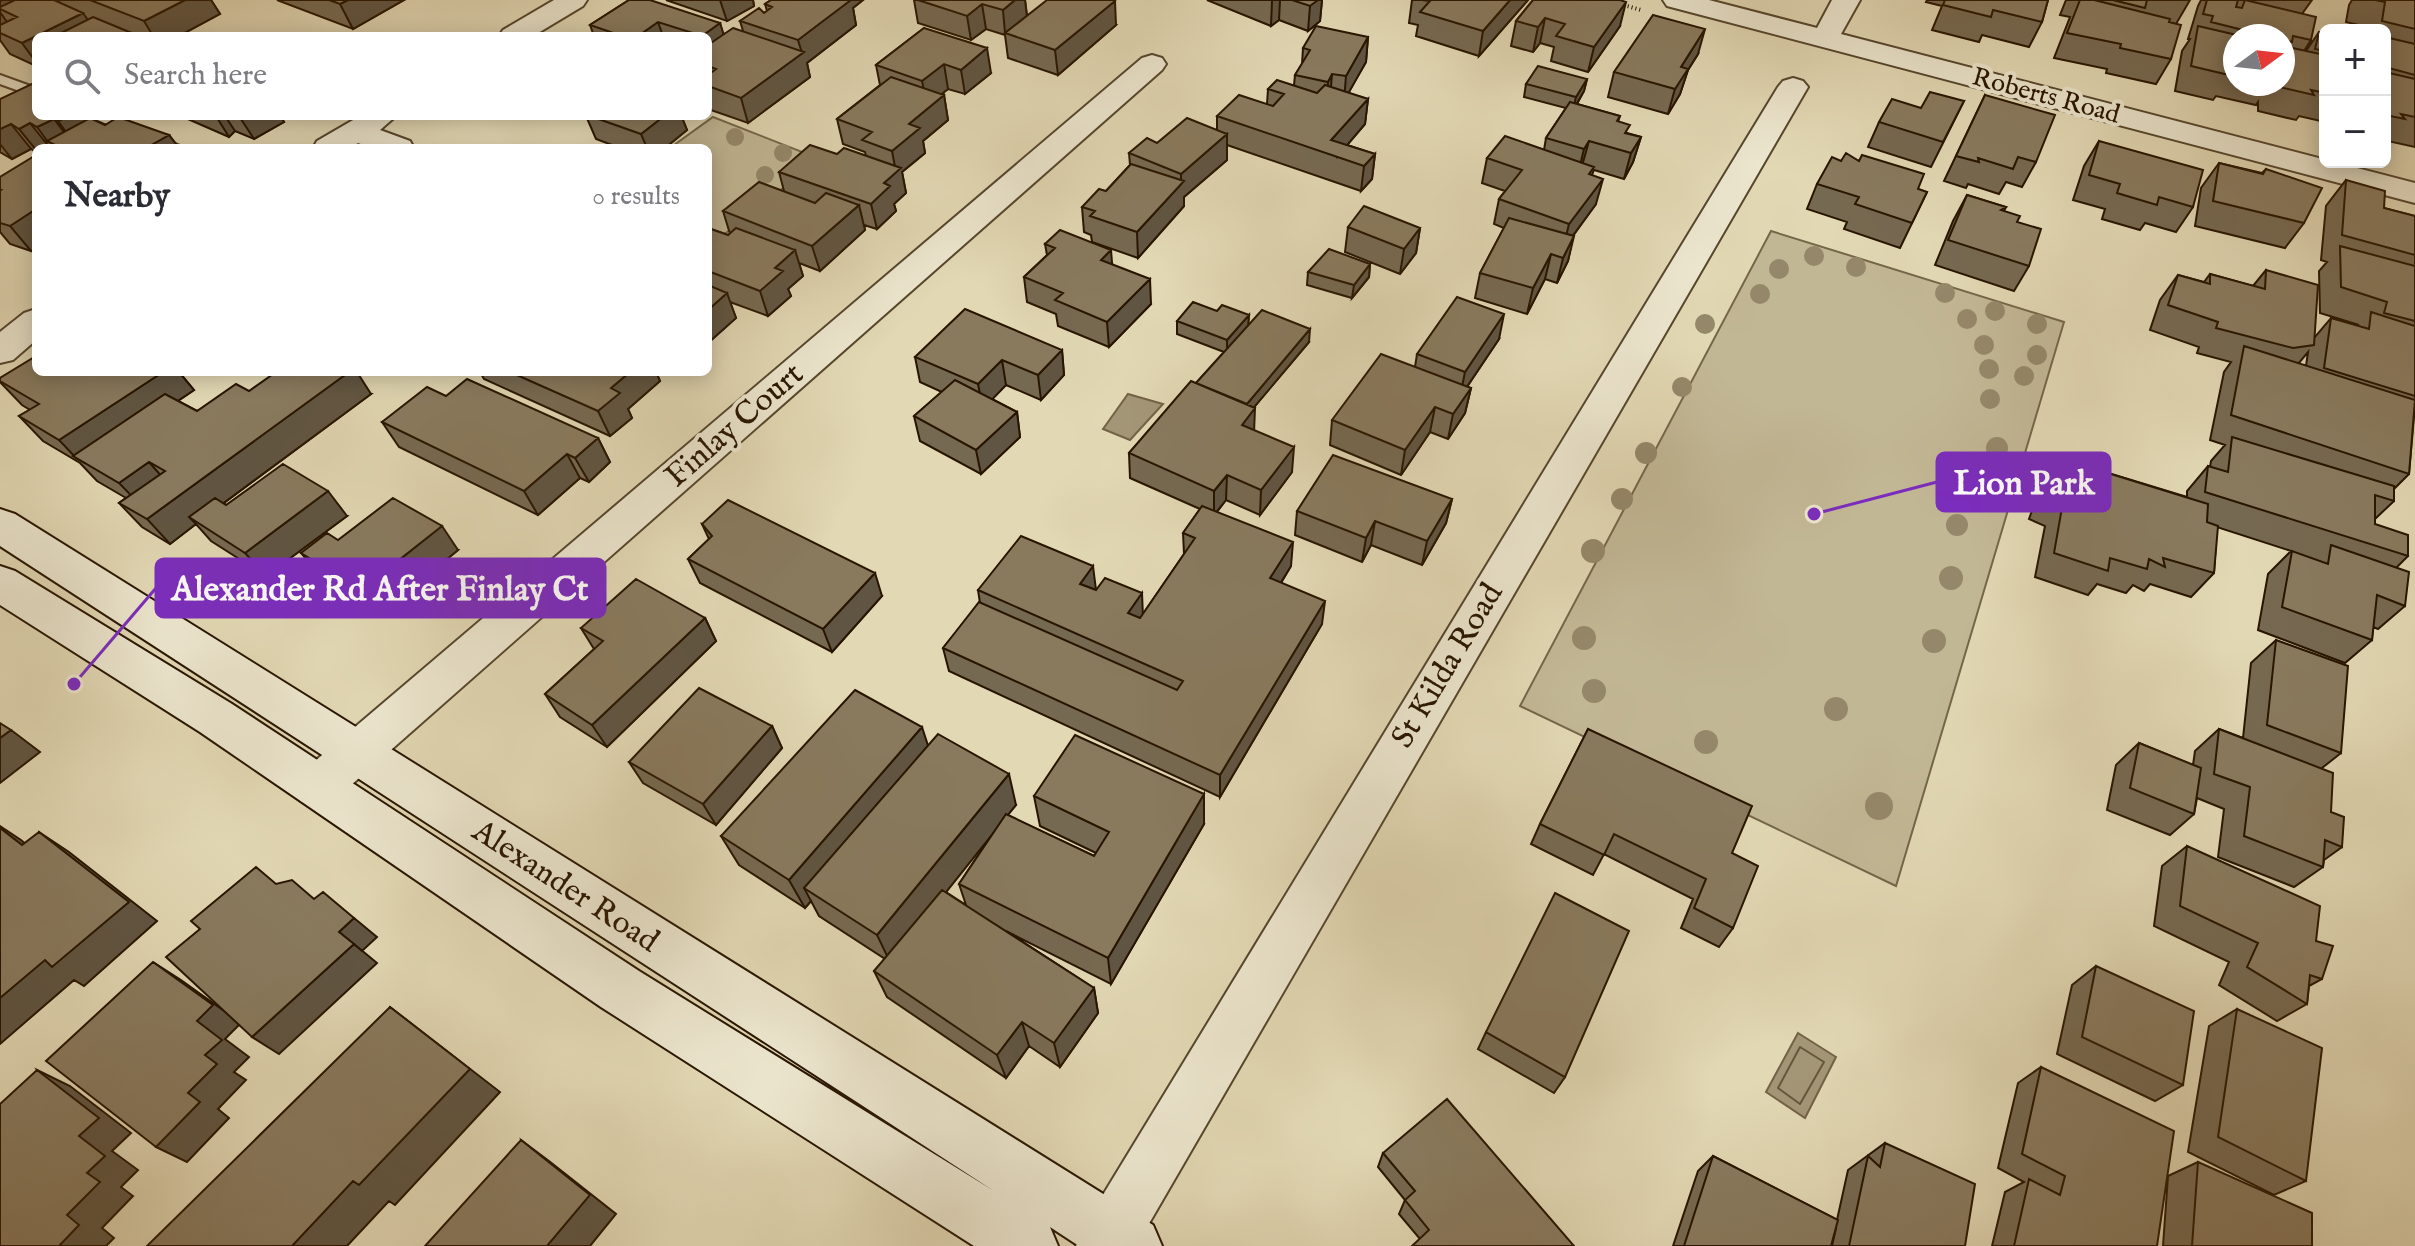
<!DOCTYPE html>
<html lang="en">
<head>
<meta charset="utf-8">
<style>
  :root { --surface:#fff; --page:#f2f2f3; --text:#2b2b33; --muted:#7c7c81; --line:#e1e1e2 }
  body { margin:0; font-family:"IM FELL English",serif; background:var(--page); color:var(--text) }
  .controls { position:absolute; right:24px; top:24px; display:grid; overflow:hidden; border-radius:12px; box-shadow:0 4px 20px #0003 }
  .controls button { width:72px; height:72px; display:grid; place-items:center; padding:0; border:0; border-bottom:2px solid var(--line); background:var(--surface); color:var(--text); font:40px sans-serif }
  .compass { position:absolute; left:2223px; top:24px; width:72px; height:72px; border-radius:50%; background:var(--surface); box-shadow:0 4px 20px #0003; rotate:75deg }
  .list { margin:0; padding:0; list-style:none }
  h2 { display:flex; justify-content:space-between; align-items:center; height:104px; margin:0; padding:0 32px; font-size:34px }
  h2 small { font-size:26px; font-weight:400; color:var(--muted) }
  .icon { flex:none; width:44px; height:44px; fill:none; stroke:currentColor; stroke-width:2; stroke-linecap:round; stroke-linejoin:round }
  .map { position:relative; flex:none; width:2415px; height:1246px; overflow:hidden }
  .search { position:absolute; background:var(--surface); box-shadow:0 4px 20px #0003; left:32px; top:32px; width:680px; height:88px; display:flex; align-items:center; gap:20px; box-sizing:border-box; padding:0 28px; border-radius:12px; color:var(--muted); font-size:30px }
  .panel { position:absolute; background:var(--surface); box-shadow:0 4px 20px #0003; left:32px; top:144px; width:680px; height:232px; border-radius:12px }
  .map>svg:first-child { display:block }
  .green { fill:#c2b795; stroke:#75664a; stroke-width:2 }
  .water { fill:#a39677; stroke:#726247; stroke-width:2 }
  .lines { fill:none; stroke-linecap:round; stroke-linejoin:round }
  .shore { stroke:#66563c; stroke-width:2 }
  .service-casing { stroke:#56462d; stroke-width:4 }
  .minor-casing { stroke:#56462d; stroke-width:4 }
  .secondary-casing { stroke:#281500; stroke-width:4 }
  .path { stroke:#281500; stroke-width:4; stroke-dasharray:1 3; stroke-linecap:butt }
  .service { fill:#ece6ce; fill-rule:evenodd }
  .minor { fill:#ece6ce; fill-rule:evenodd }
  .secondary { fill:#ece6ce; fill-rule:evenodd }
  .tree { fill:#95886a }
  .wall { fill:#766951; stroke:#281500; stroke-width:2; fill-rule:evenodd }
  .shaded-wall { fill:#605542; stroke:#281500; stroke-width:2 }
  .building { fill:#897a5e; stroke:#281500; stroke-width:2 }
  .labels { text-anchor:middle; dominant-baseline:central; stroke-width:8; stroke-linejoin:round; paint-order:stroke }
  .far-street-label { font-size:26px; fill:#281500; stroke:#ece6ce }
  .street-label { font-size:32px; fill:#281500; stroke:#ece6ce }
  .leader { fill:none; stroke:#7b2cbf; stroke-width:3 }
  .callout-dot { fill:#7b2cbf; stroke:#ece6ce; stroke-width:3 }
  .callout { fill:#7b2cbf; stroke:#7b2cbf; stroke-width:3 }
  .callout-label { font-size:34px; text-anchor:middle; font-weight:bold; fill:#fff }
</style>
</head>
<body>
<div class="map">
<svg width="2415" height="1246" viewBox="0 0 2415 1246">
  <rect width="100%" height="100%" fill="#e2d8b4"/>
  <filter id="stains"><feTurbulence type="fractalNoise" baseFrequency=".0025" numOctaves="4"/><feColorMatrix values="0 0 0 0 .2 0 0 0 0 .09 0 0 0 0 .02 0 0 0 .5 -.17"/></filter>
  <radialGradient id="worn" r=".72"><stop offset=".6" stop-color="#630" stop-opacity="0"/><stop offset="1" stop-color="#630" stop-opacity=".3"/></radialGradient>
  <!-- green -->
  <path class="green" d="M 713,117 L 820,159 L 708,247 L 708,148 L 670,148 Z
    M 1771,231 L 2064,322 L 1896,886 L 1520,706 Z"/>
  <!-- water -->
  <path class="water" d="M 1128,394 L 1163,404 L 1130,440 L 1103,429 Z
    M 1798,1033 L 1836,1057 L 1805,1118 L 1766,1092 Z"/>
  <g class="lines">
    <!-- shore -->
    <path class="shore" d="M 1800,1047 L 1824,1062 L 1800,1104 L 1778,1088 Z"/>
    <!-- service casing -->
    <g class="service-casing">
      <path id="service" d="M 0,75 L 36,88 L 36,97 L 0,84 Z
        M 88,116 L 108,116 L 185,148 L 165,148 Z"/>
    </g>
    <!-- minor casing -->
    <g class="minor-casing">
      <path id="minor" d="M 554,0 L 587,0 L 583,6 L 533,36 L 499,36 L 503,30 Z
        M 1663,0 L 1709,0 L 1817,28 L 1832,0 L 1860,0 L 1841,34 L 2415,183 L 2415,203 L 1667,6 Z
        M 1152,55 L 1162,58 L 1166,64 L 1162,70 L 333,801 L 317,807 L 301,801 L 294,787 L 301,773 L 1142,58 Z
        M 1793,78 L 1803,81 L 1808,87 L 1136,1246 L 1076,1246 L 1084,1226 L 1778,87 L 1783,81 Z
        M 360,116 L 396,116 L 380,130 L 410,141 L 414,148 L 372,148 L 358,143 L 350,148 L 313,148 L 317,141 Z
        M 36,309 L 36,340 L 13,360 L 0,363 L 0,332 L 24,313 Z"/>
    </g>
    <!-- secondary casing -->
    <g class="secondary-casing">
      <path id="secondary" d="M 0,509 L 15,514 L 1153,1225 L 1162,1246 L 1079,1246 L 1050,1227 L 1058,1246 L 974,1246 L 601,1007 L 200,732 L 0,605 L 0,566 L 15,571 L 232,704 L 639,971 L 994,1191 L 0,546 Z"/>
    </g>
    <!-- path -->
    <path class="path" d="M 1620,4 L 1641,10"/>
    <!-- service -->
    <use href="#service" class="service"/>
    <!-- minor -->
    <use href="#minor" class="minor"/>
    <!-- secondary -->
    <use href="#secondary" class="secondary"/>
  </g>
  <!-- trees -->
  <g class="tree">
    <circle cx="735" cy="137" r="9"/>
    <circle cx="783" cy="153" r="9"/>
    <circle cx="765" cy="175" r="9"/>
    <circle cx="1814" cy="256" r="10"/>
    <circle cx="1856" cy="267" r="10"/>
    <circle cx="1779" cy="269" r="10"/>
    <circle cx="1945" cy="293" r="10"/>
    <circle cx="1760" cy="294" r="10"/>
    <circle cx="1995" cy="311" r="10"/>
    <circle cx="1967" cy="319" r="10"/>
    <circle cx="1705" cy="324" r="10"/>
    <circle cx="2037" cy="324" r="10"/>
    <circle cx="1984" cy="345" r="10"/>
    <circle cx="2037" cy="355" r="10"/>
    <circle cx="1989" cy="369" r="10"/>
    <circle cx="2024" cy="376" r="10"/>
    <circle cx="1682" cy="387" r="10"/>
    <circle cx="1990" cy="399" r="10"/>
    <circle cx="1997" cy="448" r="11"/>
    <circle cx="1646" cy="453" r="11"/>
    <circle cx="1622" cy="499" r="11"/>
    <circle cx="1957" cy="525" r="11"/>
    <circle cx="1593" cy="551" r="12"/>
    <circle cx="1951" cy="578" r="12"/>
    <circle cx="1584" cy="638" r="12"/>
    <circle cx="1934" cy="641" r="12"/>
    <circle cx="1594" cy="691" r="12"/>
    <circle cx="1836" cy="709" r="12"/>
    <circle cx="1706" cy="742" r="12"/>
    <circle cx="1879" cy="806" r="14"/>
  </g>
  <!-- wall -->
  <path class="wall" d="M 0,0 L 59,2 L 57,0 L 211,0 L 220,14 L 179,36 L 36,36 L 36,66 L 10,54 L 0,40 Z
    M 277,0 L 404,0 L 353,29 Z
    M 629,0 L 720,23 L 723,34 L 743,31 L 740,21 L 764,13 L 767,11 L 765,4 L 771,0 L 863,0 L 853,8 L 856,25 L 807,63 L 810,77 L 748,123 L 708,109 L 708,36 L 594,36 L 590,25 Z
    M 666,0 L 753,0 L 754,6 L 727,21 Z
    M 914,0 L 1025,0 L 1027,15 L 1116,25 L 1058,75 L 1008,58 L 1005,35 L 986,29 L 971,40 L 918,23 Z
    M 1207,0 L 1322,0 L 1320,21 L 1308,31 L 1279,20 L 1271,26 Z
    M 1412,0 L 1528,0 L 1479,56 L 1416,36 L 1418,25 L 1409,23 Z
    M 1533,0 L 1620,26 L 1588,72 L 1551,61 L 1554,47 L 1540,43 L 1533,52 L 1511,46 L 1516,21 Z
    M 1927,0 L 2048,0 L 2042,22 L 2029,47 L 1982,35 L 1979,42 L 1932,30 L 1942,6 L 1926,2 Z
    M 2066,0 L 2190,0 L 2176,24 L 2171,59 L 2156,84 L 2106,73 L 2107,69 L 2054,58 L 2070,17 L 2060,15 Z
    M 2201,0 L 2312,0 L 2302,14 L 2311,40 L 2304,51 L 2306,51 L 2319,32 L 2325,33 L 2325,122 L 2299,116 L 2296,120 L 2258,111 L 2258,102 L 2256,105 L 2216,96 L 2213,100 L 2175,91 L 2182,51 L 2190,39 L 2188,39 L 2198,6 ZM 2235,36 L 2283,36 L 2283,84 L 2235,84 Z
    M 2352,0 L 2415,0 L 2415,147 L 2388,141 L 2385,144 L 2385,30 L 2367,30 L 2367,27 L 2346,22 L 2349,5 Z
    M 924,28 L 991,73 L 965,94 L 948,89 L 941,94 L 944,95 L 948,120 L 923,141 L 925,153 L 902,172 L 906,193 L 894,204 L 896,211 L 877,229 L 864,225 L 865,230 L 820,271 L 799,263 L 803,276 L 788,289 L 791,296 L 768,316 L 730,302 L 736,318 L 708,343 L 708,228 L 728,235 L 730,234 L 723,211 L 784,191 L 779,172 L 837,154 L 866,156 L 865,152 L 843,144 L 837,119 L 880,85 L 876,65 Z
    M 1368,37 L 1366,62 L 1348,93 L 1368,99 L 1365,124 L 1347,145 L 1375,154 L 1372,179 L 1361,191 L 1227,145 L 1227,160 L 1184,197 L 1184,206 L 1138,258 L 1092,242 L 1091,235 L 1084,232 L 1082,207 L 1106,191 L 1130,165 L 1129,153 L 1157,143 L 1217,130 L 1217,116 L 1267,104 L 1268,89 L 1294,85 L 1295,75 L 1302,64 L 1303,48 Z
    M 1698,54 L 1688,70 L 1680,94 L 1668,114 L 1608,97 L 1614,72 Z
    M 1587,79 L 1584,91 L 1577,104 L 1620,116 L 1618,122 L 1627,133 L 1641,137 L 1633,162 L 1624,179 L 1594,170 L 1592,175 L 1596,204 L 1573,236 L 1568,261 L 1557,283 L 1545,279 L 1527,314 L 1475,298 L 1480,273 L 1504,228 L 1494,224 L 1499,199 L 1505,191 L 1482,183 L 1487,158 L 1544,150 L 1546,138 L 1566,108 L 1524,97 L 1526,84 Z
    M 1985,95 L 2036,162 L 2022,187 L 2006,182 L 1999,194 L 1968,184 L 1966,188 L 1944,181 Z
    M 0,99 L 94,120 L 105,125 L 169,135 L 179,148 L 36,148 L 36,152 L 31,149 L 12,159 L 0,152 Z
    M 1964,101 L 1931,167 L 1868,147 L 1879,122 L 1921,108 Z
    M 181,116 L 280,116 L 284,122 L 254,139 L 235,131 L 229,137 Z
    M 586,116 L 688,116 L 683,120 L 687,130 L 665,148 L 620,148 L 596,139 Z
    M 2099,141 L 2193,207 L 2176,232 L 2145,223 L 2140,230 L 2102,219 L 2105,209 L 2073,200 L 2084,166 Z
    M 1841,161 L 1859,161 L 1918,189 L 1927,192 L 1900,248 L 1844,229 L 1847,222 L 1807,209 L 1817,184 Z
    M 2219,163 L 2262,173 L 2266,169 L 2304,223 L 2285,248 L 2195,226 L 2201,188 Z
    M 0,177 L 31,251 L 10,244 L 0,232 Z
    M 2346,180 L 2384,208 L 2415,216 L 2415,405 L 2409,474 L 2394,489 L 2394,501 L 2375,519 L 2375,524 L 2408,556 L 2396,568 L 2405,606 L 2378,629 L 2373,627 L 2372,640 L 2345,663 L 2258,630 L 2268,574 L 2291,551 L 2217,527 L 2214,573 L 2191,597 L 2150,584 L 2144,591 L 2133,585 L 2126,593 L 2097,584 L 2088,595 L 2035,577 L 2045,526 L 2029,519 L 2042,483 L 2059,458 L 2187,497 L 2187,491 L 2208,466 L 2210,467 L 2211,461 L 2225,445 L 2210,440 L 2224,372 L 2231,362 L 2197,353 L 2199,347 L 2150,330 L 2160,300 L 2178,275 L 2204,282 L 2210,274 L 2253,286 L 2266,270 L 2315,337 L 2331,318 L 2359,325 L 2320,313 L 2319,271 L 2327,262 L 2321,260 L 2326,206 ZM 2308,352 L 2306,366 L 2298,364 Z
    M 1967,195 L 2006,207 L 2004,211 L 2029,266 L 2014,291 L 1935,265 L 1953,221 Z
    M 1348,227 L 1420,228 L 1416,253 L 1400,274 L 1345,252 Z
    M 1045,244 L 1112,264 L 1151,304 L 1109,347 L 1058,326 L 1056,314 L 1027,302 L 1024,277 L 1047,255 Z
    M 1370,264 L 1369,277 L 1352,298 L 1307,285 L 1308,272 Z
    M 1217,311 L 1249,315 L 1248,325 L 1309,342 L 1254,407 L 1254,430 L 1292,472 L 1260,515 L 1226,500 L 1217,512 L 1291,566 L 1281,583 L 1322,624 L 1220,797 L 949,671 L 943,648 L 980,603 L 978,590 L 1095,590 L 1143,614 L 1184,554 L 1183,533 L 1200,509 L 1130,478 L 1129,453 L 1196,383 L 1224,352 L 1177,334 L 1177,321 Z
    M 1499,339 L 1467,387 L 1471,388 L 1465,413 L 1448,439 L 1430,432 L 1401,475 L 1330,445 L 1332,420 L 1415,367 L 1417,354 Z
    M 1062,350 L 1064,375 L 1041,400 L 1006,385 L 992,399 L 1017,412 L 1020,437 L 981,474 L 920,441 L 914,416 L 942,392 L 920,382 L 915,357 Z
    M 36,372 L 179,372 L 194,390 L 178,401 L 197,411 L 249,391 L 371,394 L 224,503 L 226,505 L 347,516 L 266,576 L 211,541 L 196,524 L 170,544 L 142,527 L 119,503 L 126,498 L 97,481 L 80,463 L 43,441 L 19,416 L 30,410 L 22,405 L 0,382 L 0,378 Z
    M 480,372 L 656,372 L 660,381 L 628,409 L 632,418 L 610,436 L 484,379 Z
    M 446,396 L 598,438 L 610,462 L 589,482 L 580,478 L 538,515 L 399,447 L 382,422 Z
    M 1452,499 L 1446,523 L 1422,565 L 1371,545 L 1362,562 L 1295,535 L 1297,511 Z
    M 702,524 L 882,596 L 832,652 L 700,583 L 688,559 L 709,539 Z
    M 338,540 L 458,550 L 380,614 L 321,577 L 301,553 Z
    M 705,618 L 716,641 L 607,747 L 560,717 L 545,694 L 594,649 L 581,628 Z
    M 2276,640 L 2341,753 L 2322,768 L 2331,812 L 2342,847 L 2324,860 L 2323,867 L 2294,887 L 2218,857 L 2224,809 L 2197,798 L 2194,814 L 2170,835 L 2107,810 L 2116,765 L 2139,743 L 2193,765 L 2195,751 L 2219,729 L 2243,738 L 2251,663 Z
    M 772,726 L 782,748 L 716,825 L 643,783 L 629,762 Z
    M 1588,729 L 1732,853 L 1733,928 L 1719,947 L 1681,928 L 1693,899 L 1604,854 L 1593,875 L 1531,844 L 1540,824 Z
    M 928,745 L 1016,805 L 1007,815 L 1094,856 L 1096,853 L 1040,826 L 1034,796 L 1204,824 L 1111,984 L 1006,931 L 1094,988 L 1098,1013 L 1060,1067 L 1029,1046 L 1006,1078 L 887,997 L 874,971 L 885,959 L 819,916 L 811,901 L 805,908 L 739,865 L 721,836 ZM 994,831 L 959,884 L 966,905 L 946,892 Z
    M 2187,846 L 2316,941 L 2322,979 L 2309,986 L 2307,1004 L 2277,1021 L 2219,985 L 2229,962 L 2154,926 L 2162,866 Z
    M 2096,966 L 2183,1085 L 2155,1101 L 2057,1054 L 2072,985 Z
    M 2237,1009 L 2306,1181 L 2274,1195 L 2188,1152 L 2209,1026 Z
    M 1486,1032 L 1565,1077 L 1554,1093 L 1478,1049 Z
    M 2041,1067 L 2157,1246 L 1992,1246 L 2005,1192 L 2024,1182 L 1998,1168 L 2018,1083 Z
    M 1885,1143 L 1965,1246 L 1832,1246 L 1836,1228 L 1831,1246 L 1673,1246 L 1698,1171 L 1713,1156 L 1837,1220 L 1848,1170 Z
    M 1383,1153 L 1574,1246 L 1420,1239 L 1399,1214 L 1405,1200 L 1378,1167 Z
    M 2198,1162 L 2312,1246 L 2163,1246 L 2168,1176 Z"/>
  <!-- shaded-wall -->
  <path class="shaded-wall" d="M 2,0 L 28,0 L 0,9 L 0,1 Z
    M 185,0 L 211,0 L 220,14 L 179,36 L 153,36 L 144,21 Z
    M 348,0 L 404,0 L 353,29 L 340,4 Z
    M 720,0 L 753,0 L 754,6 L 727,21 Z
    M 849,0 L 863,0 L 853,8 L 856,25 L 807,63 L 810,77 L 748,123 L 741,98 L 802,53 L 798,40 Z
    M 1015,0 L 1025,0 L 1027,17 L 1005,33 L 1003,10 Z
    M 1273,0 L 1280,0 L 1279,20 L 1271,26 L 1272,1 Z
    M 1312,0 L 1322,0 L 1320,21 L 1308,31 L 1310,6 Z
    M 1510,0 L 1528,0 L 1479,56 L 1483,31 Z
    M 1115,1 L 1116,25 L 1058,75 L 1055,50 Z
    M 1626,2 L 1620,26 L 1588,72 L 1594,47 Z
    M 982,4 L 986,29 L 971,40 L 967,16 Z
    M 0,12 L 12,29 L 6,32 L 0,24 Z
    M 83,13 L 99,36 L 61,33 L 64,36 L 36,36 L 36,62 L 22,43 Z
    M 1545,18 L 1540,43 L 1533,52 L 1538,27 Z
    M 658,22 L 663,36 L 638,36 Z
    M 720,23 L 728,48 L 708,60 L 708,36 L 702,36 Z
    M 1705,29 L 1698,54 L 1688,70 L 1680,94 L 1668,114 L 1681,67 Z
    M 1368,37 L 1366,62 L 1344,101 L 1346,76 Z
    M 987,48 L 991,73 L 965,94 L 961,70 Z
    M 944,64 L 948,89 L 927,106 L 922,81 Z
    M 1332,74 L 1330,99 L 1326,107 L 1328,82 Z
    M 1587,79 L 1584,91 L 1573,110 L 1576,97 Z
    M 944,95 L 948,120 L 923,141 L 925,153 L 902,172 L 906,193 L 894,204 L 896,211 L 877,229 L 871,204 L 884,183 L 896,172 L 892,151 L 909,124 Z
    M 1368,99 L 1365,124 L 1337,157 L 1331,140 Z
    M 69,116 L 91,116 L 104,133 L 77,147 L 58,121 Z
    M 216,116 L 225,116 L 235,131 L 229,137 Z
    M 239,116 L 280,116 L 284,122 L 254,139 Z
    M 664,116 L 688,116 L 683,120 L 687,130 L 665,148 L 647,148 L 641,134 Z
    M 54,119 L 73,144 L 48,142 L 37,127 Z
    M 30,123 L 50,148 L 36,148 L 36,150 L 19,129 Z
    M 11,124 L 31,149 L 12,159 L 0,144 L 0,129 Z
    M 1227,134 L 1227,160 L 1184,197 L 1184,206 L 1138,258 L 1137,232 L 1181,184 L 1181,174 Z
    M 169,135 L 179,148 L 146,148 Z
    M 1641,137 L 1633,162 L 1624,179 L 1631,153 Z
    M 1589,141 L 1582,166 L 1578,174 L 1584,149 Z
    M 1375,154 L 1372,179 L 1361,191 L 1364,166 Z
    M 1603,179 L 1596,204 L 1563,249 L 1569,224 Z
    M 859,205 L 865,230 L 820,271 L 812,246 Z
    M 36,209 L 36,248 L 31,251 L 10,226 Z
    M 1420,228 L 1416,253 L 1400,274 L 1404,249 Z
    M 1574,236 L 1568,261 L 1557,283 L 1563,258 Z
    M 795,250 L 803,276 L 788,289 L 791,296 L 768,316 L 760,291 L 775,268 Z
    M 1111,250 L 1113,275 L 1101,260 Z
    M 1551,254 L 1545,279 L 1527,314 L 1533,288 Z
    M 1370,264 L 1369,277 L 1352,298 L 1354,285 Z
    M 1150,279 L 1151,304 L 1109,347 L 1107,322 Z
    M 727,293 L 736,318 L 708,343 L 708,310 Z
    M 1504,314 L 1499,339 L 1460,397 L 1465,372 Z
    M 1249,315 L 1248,328 L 1227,353 L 1227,340 Z
    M 1310,329 L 1309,342 L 1245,418 L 1246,405 Z
    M 1062,350 L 1064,375 L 1041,400 L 1038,375 Z
    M 1002,360 L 1006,385 L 983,409 L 978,384 Z
    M 163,372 L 179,372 L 194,390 L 85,463 L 76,458 L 59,440 Z
    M 349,372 L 357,372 L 371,394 L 198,522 L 189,517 L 196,524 L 170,544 L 147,519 Z
    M 630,372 L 656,372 L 660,381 L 628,409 L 632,418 L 610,436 L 598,411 L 611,388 Z
    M 1471,388 L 1465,413 L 1448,439 L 1453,414 Z
    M 1435,407 L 1430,432 L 1401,475 L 1405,450 Z
    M 1255,408 L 1254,433 L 1242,425 Z
    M 1017,412 L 1020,437 L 981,474 L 976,450 Z
    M 598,438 L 610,462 L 589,482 L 575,458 Z
    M 1294,447 L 1292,472 L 1260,515 L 1261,490 Z
    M 567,454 L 580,478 L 538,515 L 524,491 Z
    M 149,462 L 171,487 L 142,507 L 119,483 Z
    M 1227,475 L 1226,500 L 1214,515 L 1214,491 Z
    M 328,491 L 347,516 L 266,576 L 245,553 Z
    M 1452,499 L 1446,523 L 1422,565 L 1427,541 Z
    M 1375,521 L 1371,545 L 1362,562 L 1366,538 Z
    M 442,526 L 458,550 L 380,614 L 361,590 Z
    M 1293,542 L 1291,566 L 1269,602 L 1270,578 Z
    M 1093,566 L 1096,590 L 1080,584 Z
    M 875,573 L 882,596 L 832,652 L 823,629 Z
    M 1142,593 L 1143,617 L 1130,636 L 1128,613 Z
    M 1325,601 L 1322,624 L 1220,797 L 1220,775 Z
    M 705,618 L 716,641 L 607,747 L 592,725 Z
    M 772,726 L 782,748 L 716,825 L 703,804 Z
    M 922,727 L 932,758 L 804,888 L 811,901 L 805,908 L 789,880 Z
    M 11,730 L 40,752 L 0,783 L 0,738 Z
    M 1009,774 L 1016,805 L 890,962 L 877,935 Z
    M 1204,794 L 1204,824 L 1111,984 L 1108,958 Z
    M 0,826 L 21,840 L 53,866 L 22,845 L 0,828 Z
    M 39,832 L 69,852 L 157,921 L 84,986 L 74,980 L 0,1044 L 0,998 Z
    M 354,918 L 377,937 L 362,951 L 339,932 Z
    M 354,944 L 377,963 L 279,1054 L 252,1037 Z
    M 153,962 L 181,980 L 241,1023 L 225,1039 L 249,1057 L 234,1072 L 246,1080 L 218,1109 L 229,1118 L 187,1162 L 156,1147 L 188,1093 L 197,1021 Z
    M 1094,988 L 1098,1013 L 1060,1067 L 1054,1043 Z
    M 390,1007 L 500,1092 L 395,1205 L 389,1201 L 347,1246 L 292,1246 Z
    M 1022,1022 L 1029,1046 L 1006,1078 L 997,1055 Z
    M 37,1070 L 70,1086 L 131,1133 L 112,1151 L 138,1170 L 121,1187 L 133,1196 L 102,1228 L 114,1238 L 106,1246 L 59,1246 L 67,1215 L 87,1173 L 79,1136 Z
    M 521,1140 L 549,1161 L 616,1214 L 590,1246 L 547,1246 Z"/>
  <!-- building -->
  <path class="building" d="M 15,0 L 54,0 L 83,13 L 22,43 L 0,33 L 0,25 L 17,17 L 0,9 L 0,7 Z
    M 90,0 L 185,0 L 144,21 Z
    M 329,0 L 348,0 L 340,4 Z
    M 629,0 L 650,0 L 720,23 L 702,36 L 658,22 L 638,36 L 622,36 L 590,25 Z
    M 771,0 L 851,0 L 798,40 L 740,21 L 759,8 L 764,13 L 772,7 L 765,4 Z
    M 918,0 L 1015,0 L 1003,10 L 982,4 L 967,16 Z
    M 1047,0 L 1113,0 L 1115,1 L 1055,50 L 1005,33 Z
    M 1292,0 L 1318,0 L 1310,6 Z
    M 1422,0 L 1510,0 L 1483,31 L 1420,12 L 1430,1 Z
    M 1533,0 L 1620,0 L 1626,2 L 1594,47 L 1556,36 L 1565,24 L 1545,18 L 1538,27 L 1516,21 Z
    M 1945,0 L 2048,0 L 2042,22 L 1993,10 L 1991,17 L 1943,5 Z
    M 2080,0 L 2094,0 L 2170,19 L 2169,22 L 2181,25 L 2171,59 L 2120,48 L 2121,44 L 2067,33 Z
    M 2113,0 L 2147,0 L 2145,8 Z
    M 2207,0 L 2238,0 L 2236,7 L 2242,8 L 2245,0 L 2316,17 L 2311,40 L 2293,36 L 2292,42 L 2283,40 L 2283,36 L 2267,36 L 2211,22 L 2213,16 L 2203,14 Z
    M 2375,0 L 2415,0 L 2415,29 L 2382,21 L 2385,2 Z
    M 1653,15 L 1705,29 L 1681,67 L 1688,69 L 1675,89 L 1614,72 Z
    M 93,17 L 139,36 L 68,36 L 61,33 Z
    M 1316,26 L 1368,37 L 1346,76 L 1332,74 L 1328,82 L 1295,75 L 1310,50 L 1303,48 Z
    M 2198,26 L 2241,36 L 2235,36 L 2235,72 L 2227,70 L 2229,75 L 2191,66 Z
    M 733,28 L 804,52 L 741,98 L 708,86 L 708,75 L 716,69 L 708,66 L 708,45 Z
    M 924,28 L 987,48 L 961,70 L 944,64 L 922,81 L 876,65 Z
    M 2319,32 L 2325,33 L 2325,51 L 2315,49 Z
    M 2385,37 L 2415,44 L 2415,75 L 2385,67 Z
    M 2283,46 L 2325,55 L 2325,93 L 2311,90 L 2314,95 L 2275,86 L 2275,84 L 2283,84 Z
    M 1538,66 L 1587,79 L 1576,97 L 1526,84 Z
    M 2385,72 L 2415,79 L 2415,117 L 2401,114 L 2405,119 L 2385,115 Z
    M 891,77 L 944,95 L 909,124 L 920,128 L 892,151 L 862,140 L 872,132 L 837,119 Z
    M 1277,80 L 1317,93 L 1325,85 L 1368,99 L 1331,140 L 1375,154 L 1364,166 L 1217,116 L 1239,95 L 1273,106 L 1284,94 L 1268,89 Z
    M 36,82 L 36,116 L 69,116 L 58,121 L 54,119 L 37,127 L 30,123 L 19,129 L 11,124 L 0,129 L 0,99 Z
    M 1930,92 L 1964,101 L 1943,142 L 1879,122 L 1892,99 L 1921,108 Z
    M 1985,95 L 2055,115 L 2036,162 L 2018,157 L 2013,169 L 1978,158 L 1979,162 L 1956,156 Z
    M 1570,102 L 1620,116 L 1617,121 L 1630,125 L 1625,133 L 1641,137 L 1631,153 L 1589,141 L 1584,149 L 1546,138 Z
    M 590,116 L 664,116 L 641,134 Z
    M 118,117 L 169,135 L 146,148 L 61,148 L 47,141 L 90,118 L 105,125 Z
    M 1187,118 L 1227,134 L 1181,174 L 1129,153 L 1147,138 L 1157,143 Z
    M 1505,136 L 1594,167 L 1589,174 L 1603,179 L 1569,224 L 1499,199 L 1522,170 L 1487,158 Z
    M 2099,141 L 2203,170 L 2193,207 L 2159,197 L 2157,205 L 2117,193 L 2120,184 L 2089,175 Z
    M 810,145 L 837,154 L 844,148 L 901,168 L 884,183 L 890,186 L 871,204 L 779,172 Z
    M 1846,153 L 1859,161 L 1862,155 L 1924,174 L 1918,189 L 1927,192 L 1912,223 L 1855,204 L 1859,197 L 1817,184 L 1832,157 L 1841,161 Z
    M 36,155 L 36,209 L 10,226 L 0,223 L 0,191 L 1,190 L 0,190 L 0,177 Z
    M 2219,163 L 2263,174 L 2266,169 L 2322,188 L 2304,223 L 2213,201 Z
    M 1131,164 L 1184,181 L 1137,232 L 1090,216 L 1095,211 L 1082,207 L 1099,189 L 1106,191 Z
    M 2346,180 L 2385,191 L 2384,208 L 2415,216 L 2415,255 L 2342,235 Z
    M 759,182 L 815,203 L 826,193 L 859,205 L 812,246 L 723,211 Z
    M 1967,195 L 2006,207 L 2001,210 L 2020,216 L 2017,222 L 2041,229 L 2029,266 L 1948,240 Z
    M 1364,206 L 1420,228 L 1404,249 L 1348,227 Z
    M 1509,218 L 1574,236 L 1563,258 L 1551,254 L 1533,288 L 1480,273 Z
    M 708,228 L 728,235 L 736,228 L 795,250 L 775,268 L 783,271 L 760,291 L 708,271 Z
    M 1060,230 L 1111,250 L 1101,260 L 1150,279 L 1107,322 L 1055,300 L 1063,293 L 1024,277 L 1055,248 L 1045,244 Z
    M 2340,246 L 2415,266 L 2415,321 L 2384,313 L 2387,302 L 2341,287 Z
    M 1329,249 L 1370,264 L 1354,285 L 1308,272 Z
    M 2266,270 L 2318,285 L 2314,345 L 2293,348 L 2216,328 L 2218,322 L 2168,305 L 2178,275 L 2210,284 L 2210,274 L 2265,289 Z
    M 708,285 L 727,293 L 708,310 Z
    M 1457,297 L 1504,314 L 1465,372 L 1417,354 Z
    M 1193,302 L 1217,311 L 1222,305 L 1249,315 L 1227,340 L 1177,321 Z
    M 965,309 L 1062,350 L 1038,375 L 1002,360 L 978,384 L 915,357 Z
    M 1262,310 L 1310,329 L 1247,404 L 1196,383 Z
    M 2371,312 L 2415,326 L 2415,396 L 2324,368 L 2331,318 L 2369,329 Z
    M 2244,346 L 2415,400 L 2409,474 L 2231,415 Z
    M 1381,354 L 1471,388 L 1453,414 L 1435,407 L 1405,450 L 1332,420 Z
    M 36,356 L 36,372 L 163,372 L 59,440 L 19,416 L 39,404 L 0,381 L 0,378 Z
    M 276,372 L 349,372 L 147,519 L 119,503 L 165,471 L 149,462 L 119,483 L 73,456 L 165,394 L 197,411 L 236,384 L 249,391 Z
    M 510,372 L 630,372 L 611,388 L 620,393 L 598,411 Z
    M 467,379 L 598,438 L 575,458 L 567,454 L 524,491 L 382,422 L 427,387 L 446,396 Z
    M 955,380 L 1017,412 L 976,450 L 914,416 Z
    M 1191,381 L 1255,408 L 1242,425 L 1294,447 L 1261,490 L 1227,475 L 1214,491 L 1129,453 Z
    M 2232,437 L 2394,486 L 2394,501 L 2375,495 L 2375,524 L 2408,535 L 2408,556 L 2205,492 L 2208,466 L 2228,472 Z
    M 1333,455 L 1452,499 L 1427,541 L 1375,521 L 1366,538 L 1297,511 Z
    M 2059,458 L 2208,504 L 2207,522 L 2218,526 L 2214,573 L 2163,558 L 2165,567 L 2149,559 L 2147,569 L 2110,558 L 2108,571 L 2054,553 L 2063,502 L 2047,495 Z
    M 283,464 L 328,491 L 245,553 L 189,517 L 215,498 L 226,505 Z
    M 393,498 L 442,526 L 361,590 L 301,553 L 327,533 L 338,540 Z
    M 728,500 L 875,573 L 823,629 L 688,559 L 712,536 L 702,524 Z
    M 1202,506 L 1293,542 L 1270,578 L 1325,601 L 1220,775 L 943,648 L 979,602 L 1177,690 L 1183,681 L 978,590 L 1021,536 L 1093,566 L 1080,584 L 1096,590 L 1105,578 L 1142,593 L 1128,613 L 1140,618 L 1195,538 L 1183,533 Z
    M 2331,545 L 2409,572 L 2405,606 L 2377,595 L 2372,640 L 2282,607 L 2292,551 L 2328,564 Z
    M 636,579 L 705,618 L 592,725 L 545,694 L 603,641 L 581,628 Z
    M 2276,640 L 2348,666 L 2341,753 L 2267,725 Z
    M 699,688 L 772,726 L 703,804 L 629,762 Z
    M 855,690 L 922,727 L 789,880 L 721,836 Z
    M 0,723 L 11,730 L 0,738 Z
    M 1588,729 L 1752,806 L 1732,853 L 1758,866 L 1733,928 L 1694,908 L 1706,879 L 1614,834 L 1604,855 L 1540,824 Z
    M 2219,729 L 2333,773 L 2331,812 L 2344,817 L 2342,847 L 2325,840 L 2323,867 L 2244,836 L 2250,787 L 2214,774 Z
    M 938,734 L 1009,774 L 877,935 L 804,888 Z
    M 1075,735 L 1204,794 L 1108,958 L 959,884 L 1006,814 L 1094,856 L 1109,832 L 1034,796 Z
    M 2139,743 L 2201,768 L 2194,814 L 2130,788 Z
    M 0,828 L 22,845 L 39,832 L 129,902 L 52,967 L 45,960 L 0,998 Z
    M 2187,846 L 2320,906 L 2316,941 L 2333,946 L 2322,979 L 2310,975 L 2307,1004 L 2247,967 L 2258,943 L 2180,906 Z
    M 256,867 L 276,884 L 292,880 L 314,899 L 323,892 L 354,918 L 339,932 L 354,944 L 252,1037 L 166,957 L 200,929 L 191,921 Z
    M 942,890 L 1094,988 L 1054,1043 L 1022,1022 L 997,1055 L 874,971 Z
    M 1555,893 L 1629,931 L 1565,1077 L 1486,1032 Z
    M 153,962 L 213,1005 L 197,1021 L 222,1040 L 205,1055 L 217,1064 L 188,1093 L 200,1102 L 156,1147 L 46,1061 Z
    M 2096,966 L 2194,1011 L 2183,1085 L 2082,1037 Z
    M 390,1007 L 470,1069 L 359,1185 L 353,1181 L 292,1246 L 147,1246 Z
    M 2237,1009 L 2322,1048 L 2306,1181 L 2218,1137 Z
    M 2041,1067 L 2174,1131 L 2157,1246 L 2014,1246 L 2029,1179 L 2060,1195 L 2065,1176 L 2022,1154 Z
    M 37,1070 L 99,1118 L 79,1136 L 105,1156 L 87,1173 L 100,1182 L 67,1215 L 79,1225 L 59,1246 L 0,1246 L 0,1104 Z
    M 1447,1099 L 1574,1246 L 1412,1246 L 1429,1230 L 1405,1200 L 1415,1191 L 1383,1153 Z
    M 521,1140 L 590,1195 L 547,1246 L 425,1246 Z
    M 1885,1143 L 1975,1184 L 1965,1246 L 1849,1246 L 1868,1156 L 1880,1167 Z
    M 1713,1156 L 1838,1220 L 1831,1246 L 1684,1246 Z
    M 2198,1162 L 2312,1213 L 2312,1246 L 2192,1246 Z"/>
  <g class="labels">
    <!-- far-street labels -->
    <g class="far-street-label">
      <text transform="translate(2046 96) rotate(15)">Roberts Road</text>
    </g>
    <!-- street labels -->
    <g class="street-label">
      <text transform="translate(735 426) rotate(-41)">Finlay Court</text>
      <text transform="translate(1448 666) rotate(-59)">St Kilda Road</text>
      <text transform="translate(565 887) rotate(33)">Alexander Road</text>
    </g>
  </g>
  <!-- callouts -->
  <path class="leader" d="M1814 514L1937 482M74 684L156 588"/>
  <g class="callout-dot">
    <circle cx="1814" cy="514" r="8"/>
    <circle cx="74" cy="684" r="8"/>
  </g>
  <g class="callout">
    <rect x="1937" y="453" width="173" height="58" rx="8"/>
    <rect x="156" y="559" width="449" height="58" rx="8"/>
  </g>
  <g class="callout-label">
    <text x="2024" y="494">Lion Park</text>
    <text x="380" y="600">Alexander Rd After Finlay Ct</text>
  </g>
  <rect width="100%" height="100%" filter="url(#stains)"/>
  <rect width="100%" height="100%" fill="url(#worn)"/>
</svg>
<div class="controls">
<button>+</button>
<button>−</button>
</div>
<svg class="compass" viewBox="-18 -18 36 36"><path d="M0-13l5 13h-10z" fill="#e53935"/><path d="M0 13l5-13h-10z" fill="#7c7c81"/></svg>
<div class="search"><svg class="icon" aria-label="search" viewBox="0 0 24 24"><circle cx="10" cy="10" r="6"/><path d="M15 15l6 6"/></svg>Search here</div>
<section class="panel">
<h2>Nearby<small>0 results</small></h2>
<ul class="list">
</ul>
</section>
</div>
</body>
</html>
